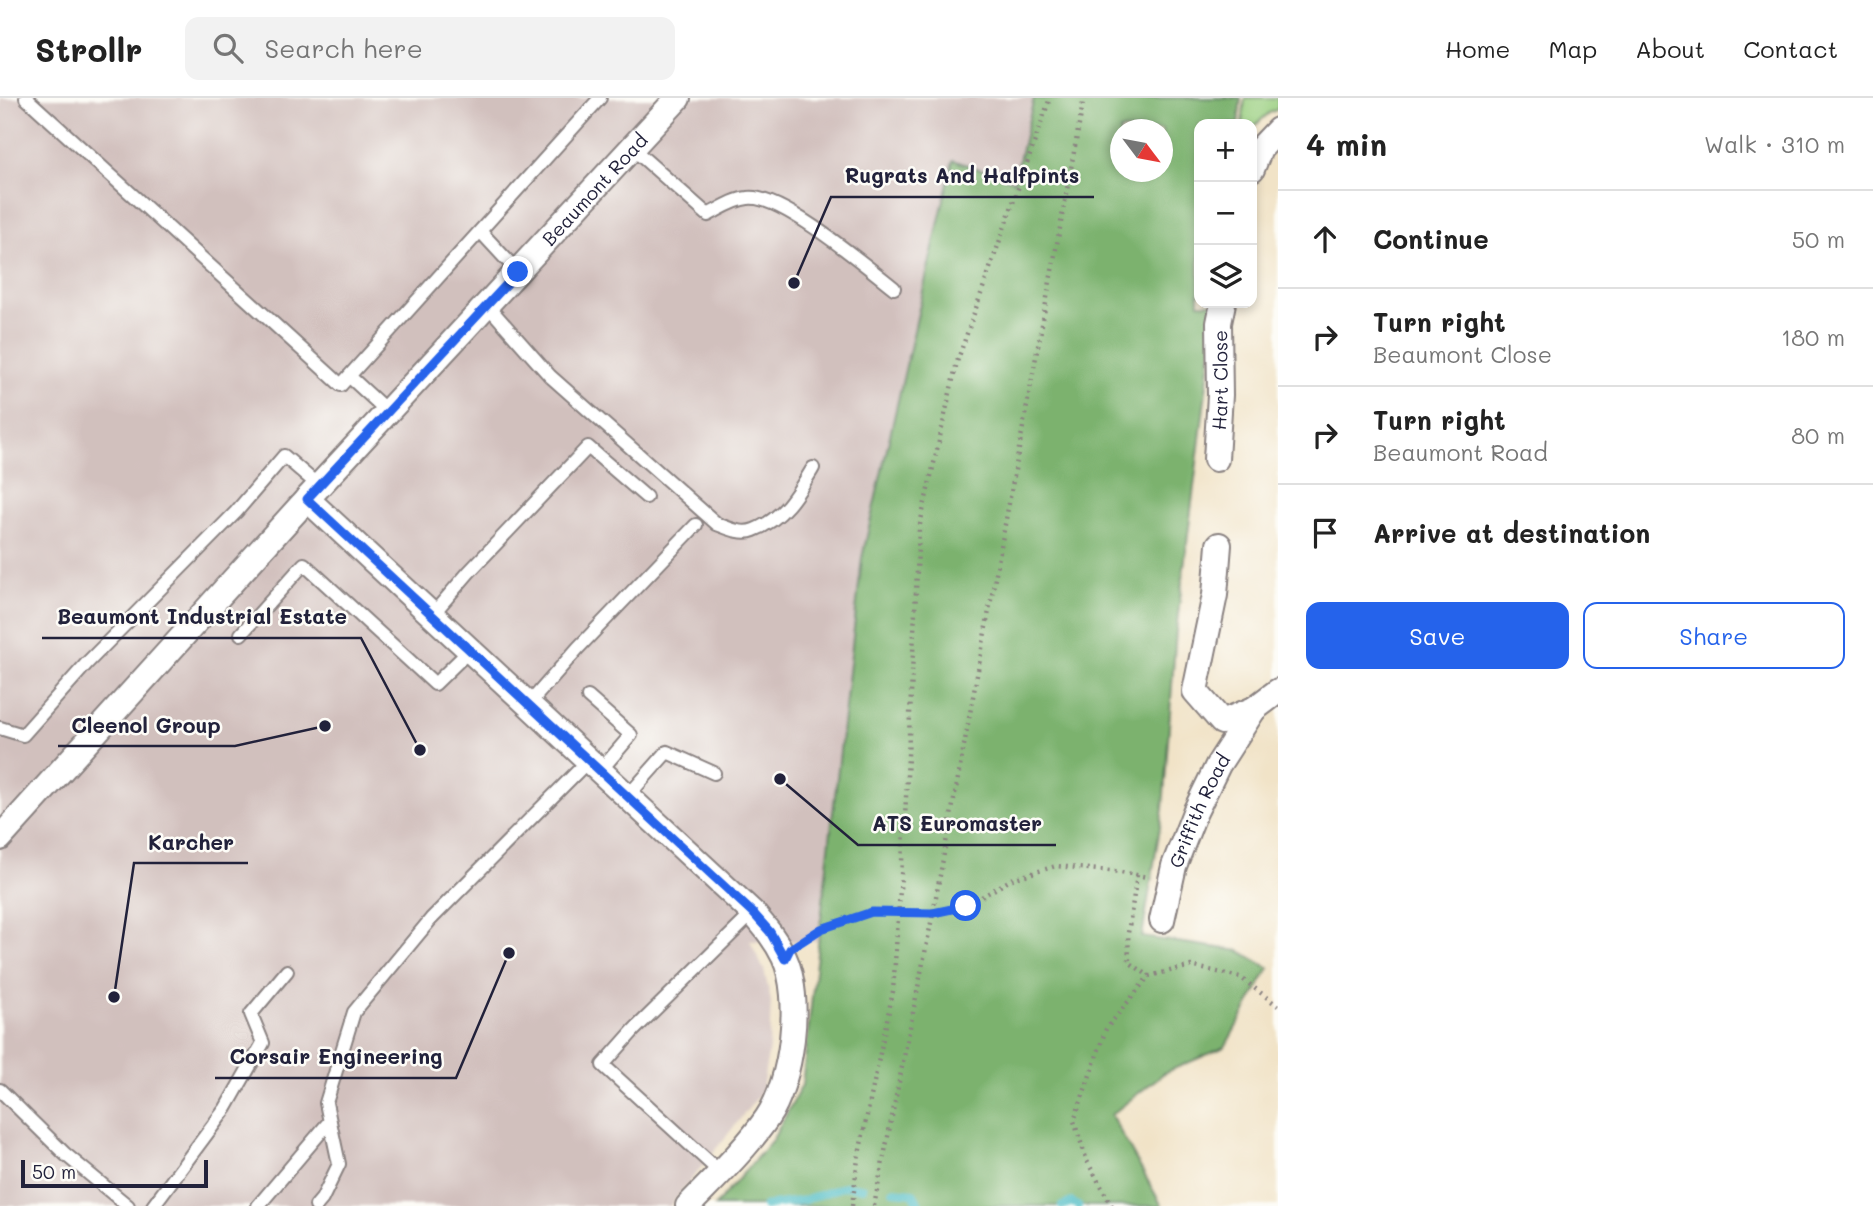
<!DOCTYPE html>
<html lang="en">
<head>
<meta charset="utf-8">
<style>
  :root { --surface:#fff; --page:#f2f2f2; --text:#222; --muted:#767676; --line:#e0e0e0; --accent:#2563eb }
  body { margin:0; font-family:Mali,sans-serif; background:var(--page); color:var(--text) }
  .controls { position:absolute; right:21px; top:21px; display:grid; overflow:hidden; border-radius:14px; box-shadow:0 4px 10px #0003 }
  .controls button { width:63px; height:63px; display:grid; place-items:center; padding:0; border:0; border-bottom:2px solid var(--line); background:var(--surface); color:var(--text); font:35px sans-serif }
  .compass { position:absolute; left:1110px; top:21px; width:63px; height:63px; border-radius:50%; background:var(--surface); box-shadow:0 4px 10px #0003; rotate:122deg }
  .scale { position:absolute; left:21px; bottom:18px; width:187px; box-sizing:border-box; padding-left:7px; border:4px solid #22223b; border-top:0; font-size:19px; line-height:24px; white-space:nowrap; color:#22223b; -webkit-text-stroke:5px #fdfcf7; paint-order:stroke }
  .stop { position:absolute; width:21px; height:21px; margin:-16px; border:5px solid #2563eb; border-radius:50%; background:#fff }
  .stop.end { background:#2563eb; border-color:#fff; box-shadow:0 2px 7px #0008 }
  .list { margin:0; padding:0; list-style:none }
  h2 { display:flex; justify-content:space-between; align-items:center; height:91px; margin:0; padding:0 28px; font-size:30px }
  h2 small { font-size:23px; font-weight:400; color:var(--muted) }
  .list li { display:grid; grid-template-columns:46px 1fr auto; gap:21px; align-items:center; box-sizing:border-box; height:98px; padding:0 28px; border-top:2px solid var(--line) }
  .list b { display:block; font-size:26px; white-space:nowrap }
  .list p { margin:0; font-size:23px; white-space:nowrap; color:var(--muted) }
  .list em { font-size:23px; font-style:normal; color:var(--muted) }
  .actions { display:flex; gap:14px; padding:21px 28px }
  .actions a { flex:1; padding:16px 0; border:2px solid var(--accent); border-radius:14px; text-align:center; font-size:24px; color:var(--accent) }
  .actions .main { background:var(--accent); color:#fff }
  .icon { flex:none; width:38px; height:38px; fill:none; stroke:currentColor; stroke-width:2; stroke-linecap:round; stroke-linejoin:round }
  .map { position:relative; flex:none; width:1278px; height:1108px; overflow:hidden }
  header { display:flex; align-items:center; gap:42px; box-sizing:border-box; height:98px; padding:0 35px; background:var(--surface); border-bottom:2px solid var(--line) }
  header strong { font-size:33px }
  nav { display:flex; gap:38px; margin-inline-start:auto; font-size:24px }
  .search { width:490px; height:63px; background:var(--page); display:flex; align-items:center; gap:18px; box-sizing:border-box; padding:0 24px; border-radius:14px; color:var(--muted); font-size:26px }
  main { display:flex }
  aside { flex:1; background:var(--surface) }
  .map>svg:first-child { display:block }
  .industrial { fill:#d1c0bd }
  .green { fill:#9acf80; stroke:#5e785e; stroke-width:2 }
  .forest { fill:#7bb26e; stroke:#4e6a54; stroke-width:2; fill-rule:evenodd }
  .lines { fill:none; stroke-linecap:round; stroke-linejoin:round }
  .stream { stroke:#4ebcc5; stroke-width:8 }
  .lane-casing { stroke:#8a8281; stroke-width:16 }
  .street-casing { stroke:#8a8281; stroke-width:28 }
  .path { stroke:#8a8281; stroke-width:4.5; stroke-dasharray:2 5; stroke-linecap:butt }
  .lane { stroke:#fff; stroke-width:12 }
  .street { stroke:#fff; stroke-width:24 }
  .route { stroke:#2563eb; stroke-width:9 }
  .labels { text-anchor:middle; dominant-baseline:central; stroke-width:5; stroke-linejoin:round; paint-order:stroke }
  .street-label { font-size:19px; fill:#22223b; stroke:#fdfcf7 }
  .leader { fill:none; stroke:#22223b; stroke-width:2.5 }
  .callout-dot { fill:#22223b; stroke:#fdfcf7; stroke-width:2.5 }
  .callout-label { font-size:21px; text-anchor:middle; font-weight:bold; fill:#22223b; stroke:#fdfcf7; stroke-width:5; stroke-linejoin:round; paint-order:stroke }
</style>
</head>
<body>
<header>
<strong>Strollr</strong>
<div class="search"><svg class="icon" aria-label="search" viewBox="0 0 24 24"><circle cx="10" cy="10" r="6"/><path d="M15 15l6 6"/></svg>Search here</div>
<nav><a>Home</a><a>Map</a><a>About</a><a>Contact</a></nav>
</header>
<main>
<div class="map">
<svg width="1278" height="1108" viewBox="0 0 1278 1108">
  <rect width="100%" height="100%" fill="#fdfcf7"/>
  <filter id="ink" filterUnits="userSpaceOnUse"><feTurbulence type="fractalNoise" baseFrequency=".0143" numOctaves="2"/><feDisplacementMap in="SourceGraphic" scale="14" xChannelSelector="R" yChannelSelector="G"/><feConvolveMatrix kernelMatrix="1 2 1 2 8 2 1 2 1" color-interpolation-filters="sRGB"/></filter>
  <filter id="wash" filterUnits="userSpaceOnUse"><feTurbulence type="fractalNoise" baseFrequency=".00686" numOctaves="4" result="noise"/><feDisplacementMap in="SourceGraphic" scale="28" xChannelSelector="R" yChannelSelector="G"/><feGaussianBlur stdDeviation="1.57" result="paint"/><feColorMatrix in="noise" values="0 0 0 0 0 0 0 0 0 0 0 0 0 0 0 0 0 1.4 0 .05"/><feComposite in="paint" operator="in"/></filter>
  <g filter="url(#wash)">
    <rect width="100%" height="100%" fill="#f1e3c7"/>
    <!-- industrial -->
    <path class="industrial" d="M 0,0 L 1034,0 L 1014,83 L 953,63 L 862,460 L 817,843 L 750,843 L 764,872 L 771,903 L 769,951 L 761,995 L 670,1108 L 0,1108 Z"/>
    <!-- green -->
    <path class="green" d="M 1245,0 L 1278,0 L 1278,11 L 1269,15 L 1252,30 L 1252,26 L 1242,26 Z"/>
    <!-- forest -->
    <path class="forest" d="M 1034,0 L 1241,0 L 1238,26 L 1199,26 L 1199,205 L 1217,205 L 1176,533 L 1163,711 L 1142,839 L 1240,853 L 1269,870 L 1225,949 L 1164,975 L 1111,1017 L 1162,1108 L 715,1108 L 773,1041 L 802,987 L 862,460 L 953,62 L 1014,83 ZM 1120,32 L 1162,32 L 1162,74 L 1120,74 Z"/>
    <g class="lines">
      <!-- stream -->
      <path class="stream" d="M 893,1093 L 913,1095 L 920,1108
        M 765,1108 L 805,1102 L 845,1088 L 863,1090
        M 1062,1108 L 1072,1104 L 1078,1108"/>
    </g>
  </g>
  <g filter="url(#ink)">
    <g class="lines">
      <!-- lane casing -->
      <g class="lane-casing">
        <path id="lane" d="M 26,0 L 341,287 L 600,0
          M 632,50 L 708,117 C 720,111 734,101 748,100 C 781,96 866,168 894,190
          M 480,133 L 518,174
          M 487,207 L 550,278 L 717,426 C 728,430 742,437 754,432 C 783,421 798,395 813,370
          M 349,278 L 388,314
          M 432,517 L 469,474 L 588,349 L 646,399
          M 241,536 L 304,466 L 435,586 L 470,552
          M 588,599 L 631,637 L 600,673
          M 528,607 L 578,550 L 696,427
          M 0,630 L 23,637 L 87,565 L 236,414 L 284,358 L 319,388
          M 627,699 L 667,654 L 714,675
          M 0,992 L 65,1056 L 128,1108
          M 720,1074 L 603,967 L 634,932 L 753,815
          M 153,1108 L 226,1010 L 263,945 L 251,916 L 287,873
          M 258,1108 L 330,1023
          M 316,1108 L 322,1101 L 339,1066 L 326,1005 L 354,914 L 431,821 L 588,663"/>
      </g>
      <!-- street casing -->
      <g class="street-casing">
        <g id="street">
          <path d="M 1252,71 L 1260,51 L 1278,32"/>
          <path id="s1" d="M 1216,361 L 1220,297 L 1219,225 L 1223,205"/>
          <path d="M 307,401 L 753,815 C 765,829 776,842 784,859 C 803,899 792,984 767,1020 C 745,1052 715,1080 688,1108"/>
          <path d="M 1219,447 L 1215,497 L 1195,593 L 1222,624 L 1254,611"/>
          <path id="s2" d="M 0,740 L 307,401 L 678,0"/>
          <path id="s3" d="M 1162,822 L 1174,768 L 1195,714 L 1218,667 L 1254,611 L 1278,593"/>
        </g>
      </g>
      <!-- path -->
      <path class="path" d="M 1137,777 L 1128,835 L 1129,864 L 1149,878
        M 802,843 L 821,831 L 872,814 L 933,815 L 966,808 L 1012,781 L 1056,768 L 1121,774 L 1147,779
        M 852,1108 L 858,1061 L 893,893 L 905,720 L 919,431 L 957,264 L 1050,0
        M 874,1108 L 933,815 L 1084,0
        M 1112,1108 L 1087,1063 L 1074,1023 L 1106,931 L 1149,878 L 1191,868 L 1240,879 L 1278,908"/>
      <!-- lane -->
      <use href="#lane" class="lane"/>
      <!-- street -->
      <use href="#street" class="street"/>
    </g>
  </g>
  <g class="lines" filter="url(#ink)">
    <!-- route -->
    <path class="route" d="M 518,174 L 307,401 L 753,815 L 770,834 L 785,861 L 790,851 L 821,831 L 872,814 L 933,815 L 966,808"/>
  </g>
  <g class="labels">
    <!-- street labels -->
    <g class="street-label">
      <text stroke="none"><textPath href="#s2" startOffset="880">Beaumont Road</textPath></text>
      <text stroke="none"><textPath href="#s1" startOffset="79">Hart Close</textPath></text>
      <text stroke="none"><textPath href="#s3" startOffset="116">Griffith Road</textPath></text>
    </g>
  </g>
  <!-- callouts -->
  <path class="leader" d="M794 185L831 99H1094M420 652L361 540H42M325 628L235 648H58M780 681L858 747H1056M114 899L134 765H248M509 855L456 980H215"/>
  <g class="callout-dot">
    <circle cx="794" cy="185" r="7"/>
    <circle cx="420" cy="652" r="7"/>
    <circle cx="325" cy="628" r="7"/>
    <circle cx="780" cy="681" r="7"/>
    <circle cx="114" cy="899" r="7"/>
    <circle cx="509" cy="855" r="7"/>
  </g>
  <g class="callout-label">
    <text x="962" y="85">Rugrats And Halfpints</text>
    <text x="202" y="526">Beaumont Industrial Estate</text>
    <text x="146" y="635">Cleenol Group</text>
    <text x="957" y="733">ATS Euromaster</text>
    <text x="191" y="752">Karcher</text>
    <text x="336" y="966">Corsair Engineering</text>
  </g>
</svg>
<div class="controls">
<button>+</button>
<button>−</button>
<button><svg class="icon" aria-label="layers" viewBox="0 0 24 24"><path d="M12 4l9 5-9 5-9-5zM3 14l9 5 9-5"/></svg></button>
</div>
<svg class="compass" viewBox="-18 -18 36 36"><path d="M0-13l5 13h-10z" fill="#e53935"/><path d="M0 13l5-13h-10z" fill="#767676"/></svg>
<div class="scale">50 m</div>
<div class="stop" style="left:966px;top:808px"></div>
<div class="stop end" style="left:518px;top:174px"></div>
</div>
<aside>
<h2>4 min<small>Walk · 310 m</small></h2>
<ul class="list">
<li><svg class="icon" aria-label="ahead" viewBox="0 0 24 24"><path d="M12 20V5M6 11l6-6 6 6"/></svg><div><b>Continue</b></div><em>50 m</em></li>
<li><svg class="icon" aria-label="right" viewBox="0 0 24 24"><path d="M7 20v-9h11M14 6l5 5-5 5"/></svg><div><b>Turn right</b><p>Beaumont Close</p></div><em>180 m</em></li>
<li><svg class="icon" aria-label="right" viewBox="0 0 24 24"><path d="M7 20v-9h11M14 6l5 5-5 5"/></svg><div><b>Turn right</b><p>Beaumont Road</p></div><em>80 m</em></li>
<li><svg class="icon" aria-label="arrive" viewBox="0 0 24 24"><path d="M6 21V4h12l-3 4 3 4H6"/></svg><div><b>Arrive at destination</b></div></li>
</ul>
<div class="actions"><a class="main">Save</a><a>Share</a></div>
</aside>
</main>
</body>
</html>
